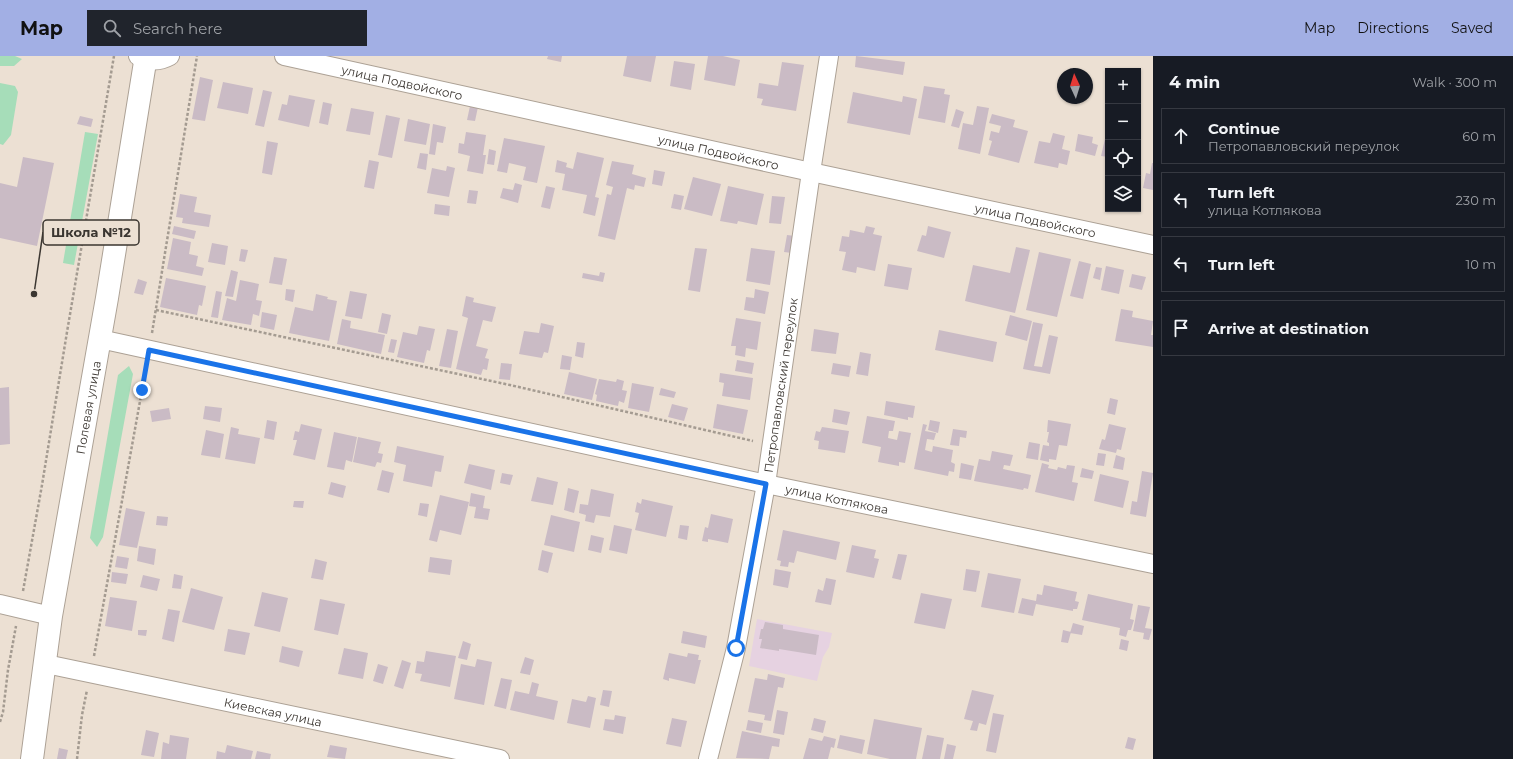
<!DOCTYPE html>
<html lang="en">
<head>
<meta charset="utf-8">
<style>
  :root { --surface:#171b24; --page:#20242c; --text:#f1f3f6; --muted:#9ea1a6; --line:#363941; --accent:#a2afe4 }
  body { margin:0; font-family:Montserrat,sans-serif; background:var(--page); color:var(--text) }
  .controls { position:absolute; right:12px; top:12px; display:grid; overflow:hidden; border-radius:0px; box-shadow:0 1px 3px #0004 }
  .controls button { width:36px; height:36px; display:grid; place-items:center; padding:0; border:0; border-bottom:1px solid var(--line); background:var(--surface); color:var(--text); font:20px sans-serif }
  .compass { position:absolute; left:1057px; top:12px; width:36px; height:36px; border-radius:50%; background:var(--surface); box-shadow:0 1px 3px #0004; rotate:356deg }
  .stop { position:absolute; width:12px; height:12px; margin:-9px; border:3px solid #1a73e8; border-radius:50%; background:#fff }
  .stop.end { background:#1a73e8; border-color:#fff; box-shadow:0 1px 4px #0008 }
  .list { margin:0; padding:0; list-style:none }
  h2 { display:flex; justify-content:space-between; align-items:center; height:52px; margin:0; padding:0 16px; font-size:17px }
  h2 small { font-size:13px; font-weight:400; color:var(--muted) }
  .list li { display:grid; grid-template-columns:26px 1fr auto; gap:12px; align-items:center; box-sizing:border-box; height:56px; margin:0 8px 8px; padding:0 8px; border:1px solid var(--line); border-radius:0px }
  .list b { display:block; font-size:15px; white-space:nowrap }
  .list p { margin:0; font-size:13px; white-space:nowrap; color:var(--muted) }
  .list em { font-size:13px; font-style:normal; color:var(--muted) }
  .icon { flex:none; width:22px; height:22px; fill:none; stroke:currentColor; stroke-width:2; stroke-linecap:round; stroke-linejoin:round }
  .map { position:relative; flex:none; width:1153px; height:703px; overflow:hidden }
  header { display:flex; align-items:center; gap:24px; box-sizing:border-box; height:56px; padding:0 20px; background:var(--accent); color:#111 }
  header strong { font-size:19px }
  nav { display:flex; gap:22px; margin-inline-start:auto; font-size:14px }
  .search { width:280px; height:36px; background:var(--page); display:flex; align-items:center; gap:10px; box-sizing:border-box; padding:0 14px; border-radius:0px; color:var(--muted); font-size:15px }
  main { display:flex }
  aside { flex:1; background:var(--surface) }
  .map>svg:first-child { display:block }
  .commercial { fill:#e6d2e1 }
  .green { fill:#a6ddb9 }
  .building { fill:#cabbc5 }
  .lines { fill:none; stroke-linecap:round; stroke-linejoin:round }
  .street-casing { stroke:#aca195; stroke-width:20 }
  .secondary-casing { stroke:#aca195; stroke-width:24 }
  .path { stroke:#a49b91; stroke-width:2.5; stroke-dasharray:3 2; stroke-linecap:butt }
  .street { stroke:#fff; stroke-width:18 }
  .secondary { stroke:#fff; stroke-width:22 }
  .route { stroke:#1a73e8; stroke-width:5 }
  .labels { text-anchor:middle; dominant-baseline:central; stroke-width:3; stroke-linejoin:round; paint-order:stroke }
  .street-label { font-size:12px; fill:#3b3631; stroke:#ece0d3 }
  .leader { fill:none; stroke:#3b3631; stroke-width:1.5 }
  .callout-dot { fill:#3b3631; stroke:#ece0d3; stroke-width:1.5 }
  .callout { fill:#ece0d3; stroke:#3b3631; stroke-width:1.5 }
  .callout-label { font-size:13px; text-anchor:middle; font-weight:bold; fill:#3b3631 }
</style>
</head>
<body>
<header>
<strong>Map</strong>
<div class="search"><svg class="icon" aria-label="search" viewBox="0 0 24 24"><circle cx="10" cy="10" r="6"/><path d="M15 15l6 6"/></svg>Search here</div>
<nav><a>Map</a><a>Directions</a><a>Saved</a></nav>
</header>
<main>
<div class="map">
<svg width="1153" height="703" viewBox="0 0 1153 703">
  <rect width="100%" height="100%" fill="#ece0d3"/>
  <!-- commercial -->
  <path class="commercial" d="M 757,563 L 832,577 L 829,591 L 823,601 L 817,625 L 749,610 Z"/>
  <!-- green -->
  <path class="green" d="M 0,0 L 15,0 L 22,3 L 14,10 L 0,10 Z
    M 0,27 L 15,30 L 18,36 L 11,79 L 3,89 L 0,88 Z
    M 85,76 L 98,78 L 74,209 L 63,207 Z
    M 129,310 L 133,318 L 103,481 L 97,491 L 90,482 L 118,319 Z"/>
  <!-- building -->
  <path class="building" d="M 548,0 L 562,0 L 561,6 L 547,3 Z
    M 627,0 L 656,0 L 651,26 L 623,20 Z
    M 708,0 L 723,0 L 740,4 L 735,30 L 704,24 Z
    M 856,0 L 905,6 L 903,19 L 855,11 Z
    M 674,5 L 695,8 L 691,34 L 670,30 Z
    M 782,6 L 804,9 L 796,55 L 761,49 L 763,43 L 757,42 L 759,27 L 778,30 Z
    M 200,21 L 213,24 L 205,65 L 192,63 Z
    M 223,26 L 253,32 L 248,58 L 217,52 Z
    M 924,30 L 945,33 L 944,38 L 950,39 L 945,67 L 918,62 Z
    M 263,34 L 272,36 L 264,71 L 255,69 Z
    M 853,36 L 902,46 L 903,40 L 917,43 L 910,79 L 847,67 Z
    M 289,39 L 315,44 L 309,71 L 278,64 L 282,48 L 287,49 Z
    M 323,46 L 332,48 L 328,69 L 319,67 Z
    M 470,50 L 478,51 L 475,65 L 467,64 Z
    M 977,50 L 989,52 L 980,98 L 958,93 L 963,67 L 973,69 Z
    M 351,52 L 374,56 L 370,79 L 346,75 Z
    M 956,53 L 964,56 L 959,72 L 951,70 Z
    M 992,58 L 1015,64 L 1013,71 L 1028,75 L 1019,107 L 988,99 L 992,85 L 989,84 L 991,75 L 999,77 L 1001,70 L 989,67 Z
    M 386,59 L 400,62 L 392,102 L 378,99 Z
    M 80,60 L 93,63 L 91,71 L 77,68 Z
    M 408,63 L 430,68 L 426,89 L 404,85 Z
    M 433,68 L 446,71 L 443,87 L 437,86 L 435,99 L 429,98 Z
    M 466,76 L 486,79 L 483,99 L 486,99 L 483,118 L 467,115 L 470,100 L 458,97 L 459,87 L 464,88 Z
    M 1053,77 L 1065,80 L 1062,93 L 1070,95 L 1067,109 L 1059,107 L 1058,112 L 1034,107 L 1039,85 L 1050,87 Z
    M 1078,78 L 1093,81 L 1092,87 L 1098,89 L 1095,100 L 1075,95 Z
    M 504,82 L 545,90 L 537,127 L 523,124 L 526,111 L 509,107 L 507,117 L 497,115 Z
    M 1105,83 L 1108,83 L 1108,101 L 1101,100 Z
    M 267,85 L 278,87 L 272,119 L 262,117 Z
    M 489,93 L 496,95 L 494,109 L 487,108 Z
    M 577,96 L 604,102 L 595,141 L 599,142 L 595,160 L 583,157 L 587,139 L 562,134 L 565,118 L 555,116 L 557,104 L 567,107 L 566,111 L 573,113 Z
    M 420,97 L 428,98 L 426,114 L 417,112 Z
    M 23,101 L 54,107 L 37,190 L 0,182 L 0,127 L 17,131 Z
    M 369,104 L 379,106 L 374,133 L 364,131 Z
    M 612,105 L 634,109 L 632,118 L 646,122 L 644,131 L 635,129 L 634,134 L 627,132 L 615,184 L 598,180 L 607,138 L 611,139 L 613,131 L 606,129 Z
    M 1152,107 L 1153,107 L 1153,134 L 1143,132 L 1146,117 L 1150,118 Z
    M 447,110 L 455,112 L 449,141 L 427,137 L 432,112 L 446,115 Z
    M 654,114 L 665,116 L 662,130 L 652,128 Z
    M 693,121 L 721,128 L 712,160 L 684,153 Z
    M 515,127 L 522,129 L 518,147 L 500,142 L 503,132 L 513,134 Z
    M 546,130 L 555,132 L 550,153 L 541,151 Z
    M 728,130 L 764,138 L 757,169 L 738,165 L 737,168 L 720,165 Z
    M 469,134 L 478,135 L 476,148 L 467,147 Z
    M 180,138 L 197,141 L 194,156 L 211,159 L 209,171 L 182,167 L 183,162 L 176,161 Z
    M 674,138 L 684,140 L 681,154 L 671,152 Z
    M 772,140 L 785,141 L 781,168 L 769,167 Z
    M 435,148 L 450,150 L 449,160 L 434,158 Z
    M 174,170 L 196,175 L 194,183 L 172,178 Z
    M 866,170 L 875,172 L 873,178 L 882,180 L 875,215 L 857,211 L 856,217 L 842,214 L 846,196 L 839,195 L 842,180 L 849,181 L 850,174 L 864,177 Z
    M 928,170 L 951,176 L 944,202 L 917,195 L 922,179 L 926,180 Z
    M 787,179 L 795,180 L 792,197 L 784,196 Z
    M 173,182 L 191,186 L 189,198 L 198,200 L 196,210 L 204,212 L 202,220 L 167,213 Z
    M 212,187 L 228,190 L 225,209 L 208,206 Z
    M 1016,191 L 1030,194 L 1015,257 L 965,245 L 973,209 L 1010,217 Z
    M 695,192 L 707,193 L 700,236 L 688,234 Z
    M 751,192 L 775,195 L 770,229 L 746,225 Z
    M 241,193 L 248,194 L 245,206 L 239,205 Z
    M 1039,196 L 1071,203 L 1057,261 L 1026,254 Z
    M 274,201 L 287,203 L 282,229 L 269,227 Z
    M 1079,205 L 1091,208 L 1083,243 L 1070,240 Z
    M 888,208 L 912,212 L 908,234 L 884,230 Z
    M 1106,210 L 1124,214 L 1119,238 L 1101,234 Z
    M 1096,211 L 1102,212 L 1100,224 L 1093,222 Z
    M 231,214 L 238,216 L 233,241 L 225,240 Z
    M 600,216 L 605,217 L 603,226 L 582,222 L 583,217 L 599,220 Z
    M 1132,218 L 1146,221 L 1142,234 L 1129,231 Z
    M 166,222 L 206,230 L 202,250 L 199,249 L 197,259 L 160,251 Z
    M 138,223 L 147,226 L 143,239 L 134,237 Z
    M 240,224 L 259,228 L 256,244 L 262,245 L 259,260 L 253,258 L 251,269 L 222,264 L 227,242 L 236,245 Z
    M 286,233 L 295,234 L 293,246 L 285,244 Z
    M 755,233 L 769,236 L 765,258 L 744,254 L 746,241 L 754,242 Z
    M 216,235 L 222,236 L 218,262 L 211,261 Z
    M 350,235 L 367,238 L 362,263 L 345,260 Z
    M 316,238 L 328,241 L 327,243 L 337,245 L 329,285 L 289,277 L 295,251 L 313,255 Z
    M 466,240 L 474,242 L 473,246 L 496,251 L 492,266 L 483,264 L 476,290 L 488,293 L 485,302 L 489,303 L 487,314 L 483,313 L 481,319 L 456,313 L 468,262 L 462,260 Z
    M 1121,253 L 1133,255 L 1132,261 L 1153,265 L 1151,279 L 1153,279 L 1153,291 L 1115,285 Z
    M 262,256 L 277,259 L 274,274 L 260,271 Z
    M 382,257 L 391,259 L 387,278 L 378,276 Z
    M 1010,259 L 1032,265 L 1027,285 L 1005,279 Z
    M 736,262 L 761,266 L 757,294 L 746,292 L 745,301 L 735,299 L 736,290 L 731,290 Z
    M 342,263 L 351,265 L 350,272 L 385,279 L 381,298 L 337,288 Z
    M 1033,266 L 1043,268 L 1034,310 L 1042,311 L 1049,279 L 1058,281 L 1050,318 L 1023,313 Z
    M 541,267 L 554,270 L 548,297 L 544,296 L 542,302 L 519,298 L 524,275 L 539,277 Z
    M 419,270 L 435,273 L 430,295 L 427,294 L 424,307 L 397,301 L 403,276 L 417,279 Z
    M 447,273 L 458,275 L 451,312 L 439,310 Z
    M 814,273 L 839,277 L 836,298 L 811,295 Z
    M 939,274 L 997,286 L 993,306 L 935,294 Z
    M 391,283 L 397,284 L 394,297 L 388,296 Z
    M 577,286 L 585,287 L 583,302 L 575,300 Z
    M 860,296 L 871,298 L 868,320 L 856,318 Z
    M 562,299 L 572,301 L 570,314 L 560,313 Z
    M 737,304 L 754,307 L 752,318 L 735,315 Z
    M 501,307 L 512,308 L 510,324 L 499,323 Z
    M 833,307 L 851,310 L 849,321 L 831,318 Z
    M 569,316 L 597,323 L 592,344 L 564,338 Z
    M 720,317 L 753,322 L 750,344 L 722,340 L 724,327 L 719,326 Z
    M 599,323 L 616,326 L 617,323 L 624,325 L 622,334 L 627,335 L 624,347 L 619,345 L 618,350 L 596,345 L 597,339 L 595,338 Z
    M 632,327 L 654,331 L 649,356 L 628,352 Z
    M 9,331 L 10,388 L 0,389 L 0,332 Z
    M 661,332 L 676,336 L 674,342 L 659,339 Z
    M 1110,342 L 1118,344 L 1115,359 L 1107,357 Z
    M 886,345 L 915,350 L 913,362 L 908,361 L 908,364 L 884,359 Z
    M 672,348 L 688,352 L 684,365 L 668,361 Z
    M 717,348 L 748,354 L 743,378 L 713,372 Z
    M 205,350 L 222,352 L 220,366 L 203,363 Z
    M 169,352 L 171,363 L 152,366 L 150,355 Z
    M 834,353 L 850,356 L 847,369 L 832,366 Z
    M 867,360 L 895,365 L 893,375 L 889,375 L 888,382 L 897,384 L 899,375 L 911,377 L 905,407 L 899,406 L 899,410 L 878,406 L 881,391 L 862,387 Z
    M 267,364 L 277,366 L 274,384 L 264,382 Z
    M 930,364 L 940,366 L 938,377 L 928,374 Z
    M 1048,364 L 1071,368 L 1067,390 L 1059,389 L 1056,404 L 1049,403 L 1049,406 L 1040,404 L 1043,389 L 1049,390 L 1049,387 L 1047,386 L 1049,376 L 1047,376 Z
    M 301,368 L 322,373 L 315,404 L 293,399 L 297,384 L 293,384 L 295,375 L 299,376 Z
    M 923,368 L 927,369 L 925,375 L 936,377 L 934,384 L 927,383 L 925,394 L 932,396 L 933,390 L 953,394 L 951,406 L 955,408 L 954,416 L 949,415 L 948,420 L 914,413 Z
    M 1109,368 L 1126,372 L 1121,394 L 1117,393 L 1116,397 L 1099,393 L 1102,383 L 1105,384 Z
    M 231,371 L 239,373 L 238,378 L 260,382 L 255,408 L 225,403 Z
    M 822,371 L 849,375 L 845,397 L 818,393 L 819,385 L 814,384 L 816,375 L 820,376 Z
    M 953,373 L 967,375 L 966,382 L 960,381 L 959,390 L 950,389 Z
    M 206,374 L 224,378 L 220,402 L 201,399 Z
    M 334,376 L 357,381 L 352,406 L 346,404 L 344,414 L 327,411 Z
    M 358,381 L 381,386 L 378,397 L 383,398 L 381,407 L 377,406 L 375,411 L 353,406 Z
    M 1029,386 L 1040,388 L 1038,404 L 1026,402 Z
    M 397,390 L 444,400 L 441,416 L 435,415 L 432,431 L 403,425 L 406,409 L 394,406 Z
    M 992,395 L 1013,399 L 1010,410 L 1004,409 L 1003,413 L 1031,419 L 1028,433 L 1024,432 L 1023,434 L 974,425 L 979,403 L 990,405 Z
    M 1098,397 L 1106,398 L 1104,410 L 1096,409 Z
    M 1116,399 L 1125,402 L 1123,414 L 1113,412 Z
    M 961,407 L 974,410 L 971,424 L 959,422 Z
    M 1042,407 L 1049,409 L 1048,412 L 1057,414 L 1058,411 L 1066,413 L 1067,409 L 1075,410 L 1072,426 L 1078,427 L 1074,445 L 1035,436 Z
    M 469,408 L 495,414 L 491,434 L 464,427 Z
    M 1082,412 L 1094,415 L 1092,423 L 1080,421 Z
    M 382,414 L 394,417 L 389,437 L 377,434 Z
    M 1142,415 L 1153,417 L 1146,461 L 1130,458 L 1132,445 L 1137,446 Z
    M 502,417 L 513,419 L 510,429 L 500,427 Z
    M 1100,418 L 1129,425 L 1123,452 L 1094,445 Z
    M 537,421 L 558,426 L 553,449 L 531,445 Z
    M 331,426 L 346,430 L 343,442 L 328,438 Z
    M 568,432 L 579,435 L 574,457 L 564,454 Z
    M 591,433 L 614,438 L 610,461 L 596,459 L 594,467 L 585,465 L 586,459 L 579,457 L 580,448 L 588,449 Z
    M 471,437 L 485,440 L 483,452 L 490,453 L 488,464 L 474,462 L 476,451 L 469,450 Z
    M 440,439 L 469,446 L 461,479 L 440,474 L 437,486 L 429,484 Z
    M 642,443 L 673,450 L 666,481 L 635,474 L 639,457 L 635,456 L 637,446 L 641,448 Z
    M 294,445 L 304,445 L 303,452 L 293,451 Z
    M 420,447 L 429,448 L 427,461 L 418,459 Z
    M 126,452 L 145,456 L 137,492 L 119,489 Z
    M 711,458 L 733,463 L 728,487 L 708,483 L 708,486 L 702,485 L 705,471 L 708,472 Z
    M 551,459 L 580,466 L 574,496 L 544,489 Z
    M 157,460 L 168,461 L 167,470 L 156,469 Z
    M 614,469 L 632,473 L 627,498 L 609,494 Z
    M 680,469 L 689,470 L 687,484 L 678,482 Z
    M 783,474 L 840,486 L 836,504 L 797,495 L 794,507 L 789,506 L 788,511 L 780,510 L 781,505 L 777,504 Z
    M 591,479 L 604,482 L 601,497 L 588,494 Z
    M 852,489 L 876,494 L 874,502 L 879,503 L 874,522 L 846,516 Z
    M 139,490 L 156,493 L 154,509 L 137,505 Z
    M 542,494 L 553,497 L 548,517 L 538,514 Z
    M 898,498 L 907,499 L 901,524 L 892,522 Z
    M 117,500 L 129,502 L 127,513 L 115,511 Z
    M 430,501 L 452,504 L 450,519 L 428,516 Z
    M 315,503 L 327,506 L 323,524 L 311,522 Z
    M 775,513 L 791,516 L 788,532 L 773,529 Z
    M 966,513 L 980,515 L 976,536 L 963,534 Z
    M 112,516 L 128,518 L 126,528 L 111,526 Z
    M 988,517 L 1021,523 L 1014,557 L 981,551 Z
    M 174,518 L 183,520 L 181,533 L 172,532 Z
    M 143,519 L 160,523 L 157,535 L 140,531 Z
    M 826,522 L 836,524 L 831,549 L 815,546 L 818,533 L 823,535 Z
    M 1044,529 L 1077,536 L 1075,545 L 1079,546 L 1077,553 L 1073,553 L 1073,555 L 1036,548 L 1033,560 L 1018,557 L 1022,542 L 1036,545 L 1037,538 L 1042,539 Z
    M 191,532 L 223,541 L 214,574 L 182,566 Z
    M 262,536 L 288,542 L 280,576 L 254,570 Z
    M 921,537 L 952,543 L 945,573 L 914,567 Z
    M 1088,538 L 1133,548 L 1130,563 L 1134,564 L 1131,574 L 1128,574 L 1126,581 L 1119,579 L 1120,572 L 1082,564 Z
    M 110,541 L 137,545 L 132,575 L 105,570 Z
    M 320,543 L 345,548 L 338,579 L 314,574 Z
    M 1138,549 L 1150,551 L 1145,572 L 1152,573 L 1149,584 L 1143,583 L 1144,577 L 1133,575 Z
    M 168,553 L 180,555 L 174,586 L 162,583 Z
    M 765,566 L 783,569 L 783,573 L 819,579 L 816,599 L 779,593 L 779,595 L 760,592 L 762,583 L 759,583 L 761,573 L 763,573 Z
    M 1073,567 L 1084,570 L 1082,579 L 1070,577 Z
    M 228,573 L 250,577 L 245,599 L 224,595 Z
    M 138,574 L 147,574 L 146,580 L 138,579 Z
    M 1063,574 L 1071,576 L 1068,587 L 1061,586 Z
    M 683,575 L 707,580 L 705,592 L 681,587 Z
    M 1121,583 L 1129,585 L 1127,595 L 1119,593 Z
    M 463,585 L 471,588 L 467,604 L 458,602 Z
    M 282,590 L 303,595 L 299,611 L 279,606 Z
    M 344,592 L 368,597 L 363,623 L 338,618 Z
    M 426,595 L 456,600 L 450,631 L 420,625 L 422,618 L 415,617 L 417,605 L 424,606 Z
    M 669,597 L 687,601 L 688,597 L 699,599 L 698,604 L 701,604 L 695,628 L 669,622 L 669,625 L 663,623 Z
    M 525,601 L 534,604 L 530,619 L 520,617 Z
    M 477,603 L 492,606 L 484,649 L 454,643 L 461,608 L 475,611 Z
    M 402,604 L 411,607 L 403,633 L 394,630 Z
    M 378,608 L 388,611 L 383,628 L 373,625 Z
    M 768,618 L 785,622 L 783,632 L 778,631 L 771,665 L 764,664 L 765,659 L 748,656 L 755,622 L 767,624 Z
    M 501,622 L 512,624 L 506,653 L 494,650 Z
    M 532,626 L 539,628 L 536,640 L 558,645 L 554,664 L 510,654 L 515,635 L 529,638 Z
    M 603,634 L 612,635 L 609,651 L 600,649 Z
    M 972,634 L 994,639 L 986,669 L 979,667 L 977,675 L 970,674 L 973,665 L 964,663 Z
    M 588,640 L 596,642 L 590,672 L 567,667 L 572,643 L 586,646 Z
    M 777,654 L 788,656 L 784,679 L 773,677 Z
    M 993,657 L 1004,659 L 996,697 L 986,695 Z
    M 615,659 L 626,661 L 623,678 L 603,674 L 605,663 L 614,664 Z
    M 672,662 L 687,665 L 681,691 L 666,688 Z
    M 814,662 L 826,665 L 823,677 L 811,674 Z
    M 874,663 L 922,672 L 916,703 L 890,703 L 867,698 Z
    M 748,664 L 763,667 L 761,677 L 746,674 Z
    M 146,674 L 159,677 L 154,701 L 141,699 Z
    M 742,675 L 780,683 L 779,691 L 772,690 L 769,703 L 736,702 Z
    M 170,679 L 189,682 L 186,703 L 161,703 L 163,686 L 169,688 Z
    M 840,679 L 865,684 L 862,698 L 837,692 Z
    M 927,679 L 944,682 L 940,703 L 922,703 Z
    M 824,680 L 836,683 L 834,692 L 831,691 L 828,703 L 803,703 L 809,682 L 822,685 Z
    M 1128,681 L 1136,683 L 1133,694 L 1125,692 Z
    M 947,688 L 956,690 L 953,703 L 944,703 Z
    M 227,689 L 253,695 L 251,703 L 216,703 L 217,695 L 225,697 Z
    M 330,689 L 347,692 L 345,703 L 327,701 Z
    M 59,692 L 68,694 L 66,703 L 57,703 Z
    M 257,695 L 271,698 L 270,703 L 255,703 Z"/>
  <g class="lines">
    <!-- street casing -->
    <g class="street-casing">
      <g id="street">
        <path d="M 138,0 C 149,6 159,6 170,0"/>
        <path id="s1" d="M 284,0 L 811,116 L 1153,189"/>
        <path id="s2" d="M 100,283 L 766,428 L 1153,508"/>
        <path d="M 0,548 L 51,560"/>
        <path id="s3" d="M 46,608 L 500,703"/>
        <path id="s4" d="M 708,703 L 736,592 L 766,428 L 811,116 L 829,0"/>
      </g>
    </g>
    <!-- secondary casing -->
    <g class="secondary-casing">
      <g id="secondary">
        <path id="s5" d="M 32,703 L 51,560 L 107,242 L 146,0"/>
      </g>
    </g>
    <!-- path -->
    <path class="path" d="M 156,254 L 510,329 L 753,385
      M 152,277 L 197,0
      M 23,535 L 42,429 L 67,276 L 114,0
      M 94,600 L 146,312
      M 0,666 L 3,656 L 8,614 L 16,570
      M 77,703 L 82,659 L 87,634"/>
    <!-- street -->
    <use href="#street" class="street"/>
    <!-- secondary -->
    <use href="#secondary" class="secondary"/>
  </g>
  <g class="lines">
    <!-- route -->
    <path class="route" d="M 142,334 L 149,294 L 766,428 L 736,592"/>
  </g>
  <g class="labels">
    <!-- street labels -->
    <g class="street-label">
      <text stroke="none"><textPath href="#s1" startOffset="121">улица Подвойского</textPath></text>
      <text stroke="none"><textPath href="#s1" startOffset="445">улица Подвойского</textPath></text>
      <text stroke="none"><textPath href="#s1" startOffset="769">улица Подвойского</textPath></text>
      <text stroke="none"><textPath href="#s4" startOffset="381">Петропавловский переулок</textPath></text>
      <text stroke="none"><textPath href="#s5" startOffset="356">Полевая улица</textPath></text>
      <text stroke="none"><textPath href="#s2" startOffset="754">улица Котлякова</textPath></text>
      <text stroke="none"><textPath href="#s3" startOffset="232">Киевская улица</textPath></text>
    </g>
  </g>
  <!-- callouts -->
  <path class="leader" d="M34 238L43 176"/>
  <circle class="callout-dot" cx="34" cy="238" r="4"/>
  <rect class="callout" x="43" y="164" width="96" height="25" rx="4"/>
  <g class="callout-label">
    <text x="91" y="181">Школа №12</text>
  </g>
</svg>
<div class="controls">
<button>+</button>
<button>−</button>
<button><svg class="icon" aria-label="locate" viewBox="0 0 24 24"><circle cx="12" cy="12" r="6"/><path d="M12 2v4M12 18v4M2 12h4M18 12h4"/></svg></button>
<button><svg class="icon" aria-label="layers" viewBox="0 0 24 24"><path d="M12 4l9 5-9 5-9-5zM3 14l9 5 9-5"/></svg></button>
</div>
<svg class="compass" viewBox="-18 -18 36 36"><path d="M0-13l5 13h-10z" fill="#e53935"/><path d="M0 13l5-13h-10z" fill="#9ea1a6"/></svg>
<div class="stop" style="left:736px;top:592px"></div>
<div class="stop end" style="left:142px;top:334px"></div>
</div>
<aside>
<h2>4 min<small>Walk · 300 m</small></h2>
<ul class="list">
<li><svg class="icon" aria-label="ahead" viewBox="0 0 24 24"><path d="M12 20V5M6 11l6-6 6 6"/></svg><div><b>Continue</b><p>Петропавловский переулок</p></div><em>60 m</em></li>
<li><svg class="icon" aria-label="left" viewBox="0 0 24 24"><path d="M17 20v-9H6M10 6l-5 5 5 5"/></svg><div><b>Turn left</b><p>улица Котлякова</p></div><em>230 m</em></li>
<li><svg class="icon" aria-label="left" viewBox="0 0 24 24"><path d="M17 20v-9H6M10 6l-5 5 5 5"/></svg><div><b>Turn left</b></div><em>10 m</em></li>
<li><svg class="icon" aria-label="arrive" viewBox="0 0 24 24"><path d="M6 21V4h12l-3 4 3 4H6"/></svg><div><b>Arrive at destination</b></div></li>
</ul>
</aside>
</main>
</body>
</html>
